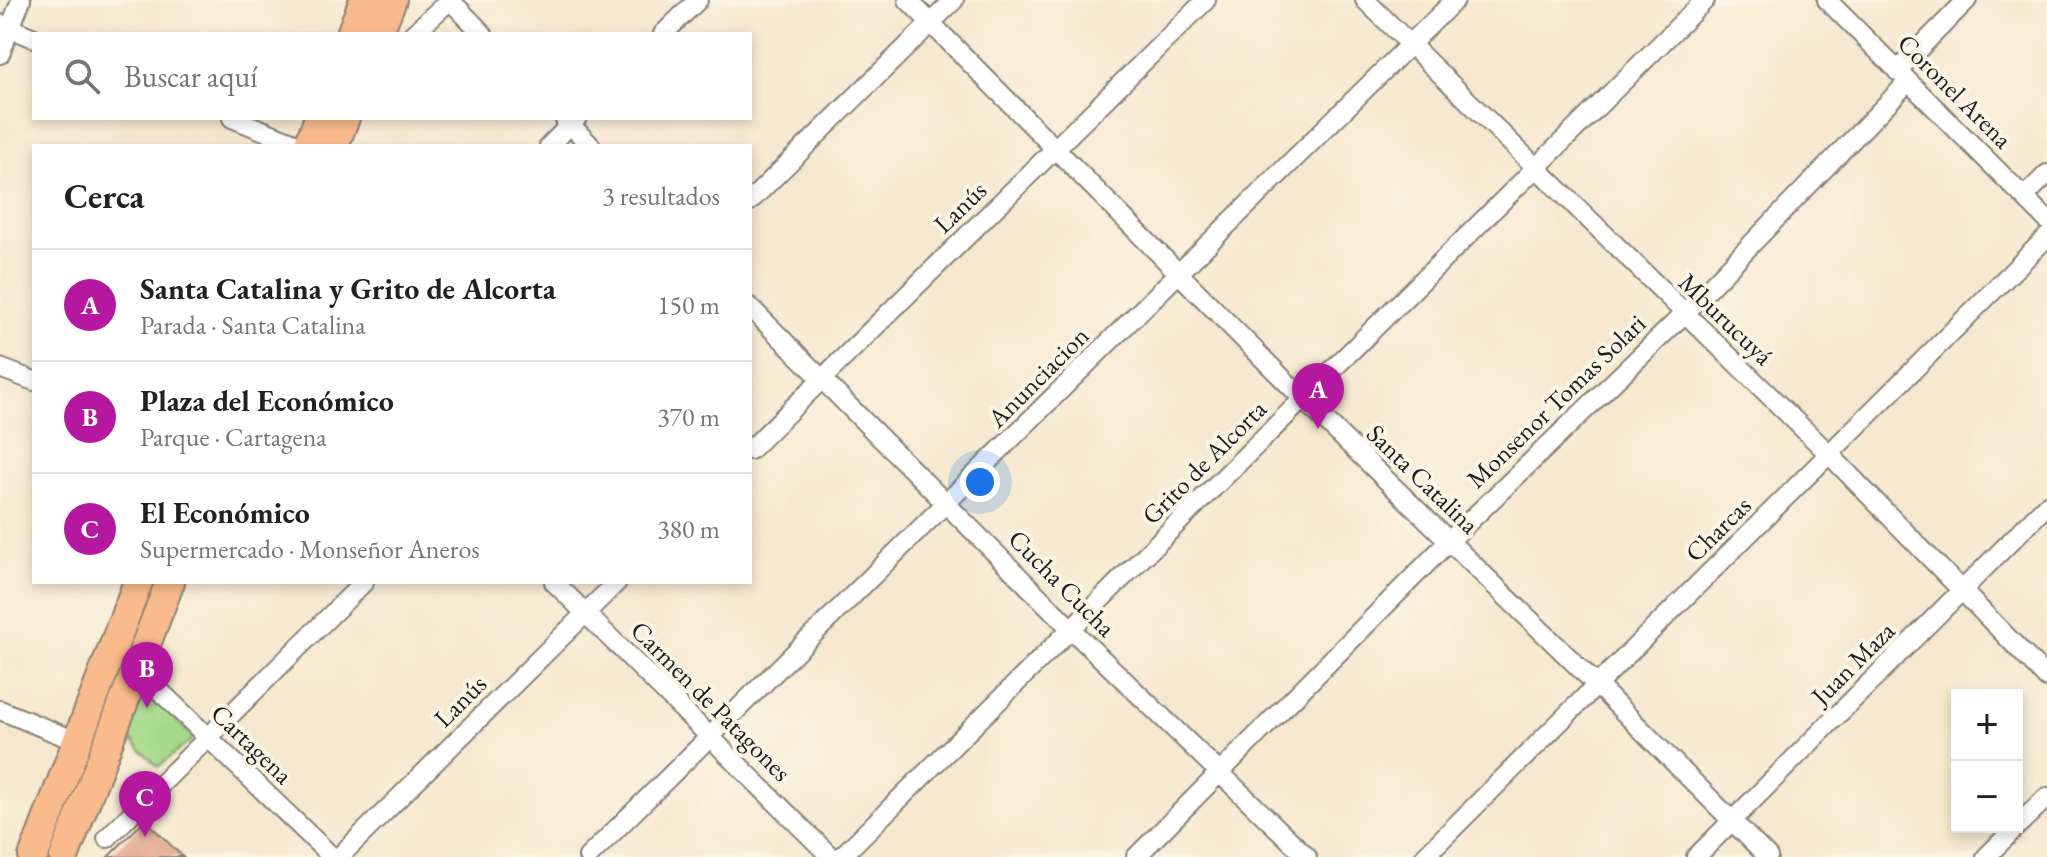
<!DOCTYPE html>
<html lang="es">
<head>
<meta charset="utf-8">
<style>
  :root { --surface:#fff; --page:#f6f6f6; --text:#202124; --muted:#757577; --line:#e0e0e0; --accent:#b5179e }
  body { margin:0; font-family:"EB Garamond",serif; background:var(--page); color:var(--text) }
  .controls { position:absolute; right:24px; bottom:24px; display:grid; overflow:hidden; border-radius:0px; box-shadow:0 4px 12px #0003 }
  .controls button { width:72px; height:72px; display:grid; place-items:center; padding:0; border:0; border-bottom:2px solid var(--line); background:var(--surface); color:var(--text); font:40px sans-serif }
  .you { position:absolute; left:980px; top:482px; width:28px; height:28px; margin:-20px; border:6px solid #fff; border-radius:50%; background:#1a73e8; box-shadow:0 0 0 12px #1a73e833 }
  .badge { display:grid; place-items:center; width:52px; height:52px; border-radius:50%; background:var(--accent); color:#fff; font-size:26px; font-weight:700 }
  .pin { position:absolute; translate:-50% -66px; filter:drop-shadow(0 2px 4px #0008) }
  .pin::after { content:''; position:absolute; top:42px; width:28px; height:24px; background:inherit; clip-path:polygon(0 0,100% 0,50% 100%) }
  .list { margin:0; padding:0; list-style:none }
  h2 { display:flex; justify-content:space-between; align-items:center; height:104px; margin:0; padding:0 32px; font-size:34px }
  h2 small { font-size:26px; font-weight:400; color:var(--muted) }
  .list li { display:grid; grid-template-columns:52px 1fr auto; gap:24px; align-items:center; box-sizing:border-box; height:112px; padding:0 32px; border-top:2px solid var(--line) }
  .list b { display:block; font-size:30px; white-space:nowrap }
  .list p { margin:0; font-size:26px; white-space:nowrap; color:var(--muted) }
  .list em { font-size:26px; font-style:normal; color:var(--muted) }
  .icon { flex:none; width:44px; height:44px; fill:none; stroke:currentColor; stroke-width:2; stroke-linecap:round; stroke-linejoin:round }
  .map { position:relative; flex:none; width:2047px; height:857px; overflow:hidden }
  .search { position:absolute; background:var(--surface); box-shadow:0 4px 12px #0003; left:32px; top:32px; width:720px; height:88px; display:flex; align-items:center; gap:20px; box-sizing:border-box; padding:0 28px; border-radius:0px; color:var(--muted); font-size:30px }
  .panel { position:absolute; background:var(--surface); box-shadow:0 4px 12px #0003; left:32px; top:144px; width:720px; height:440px; border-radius:0px }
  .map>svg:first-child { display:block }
  .green { fill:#a6da8a; stroke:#617b53; stroke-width:2 }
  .building { fill:#e09a7f }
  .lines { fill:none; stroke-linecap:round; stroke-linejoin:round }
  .minor-casing { stroke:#888275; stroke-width:22 }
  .primary-casing { stroke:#888275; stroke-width:32 }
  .minor { stroke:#fff; stroke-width:18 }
  .primary { stroke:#fabb8c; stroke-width:28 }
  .labels { text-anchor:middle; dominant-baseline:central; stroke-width:8; stroke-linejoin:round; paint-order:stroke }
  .street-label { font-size:26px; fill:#1c1c1c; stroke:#fcf5e5 }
</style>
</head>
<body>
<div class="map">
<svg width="2047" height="857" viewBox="0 0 2047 857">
  <rect width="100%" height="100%" fill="#fcf5e5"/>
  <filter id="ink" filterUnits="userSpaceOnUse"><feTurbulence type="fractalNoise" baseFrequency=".0125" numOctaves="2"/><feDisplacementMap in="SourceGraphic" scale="16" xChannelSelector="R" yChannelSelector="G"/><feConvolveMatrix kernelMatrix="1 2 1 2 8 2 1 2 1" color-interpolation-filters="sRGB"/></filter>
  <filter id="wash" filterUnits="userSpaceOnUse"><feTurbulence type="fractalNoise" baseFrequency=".006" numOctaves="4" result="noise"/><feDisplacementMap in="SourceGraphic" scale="32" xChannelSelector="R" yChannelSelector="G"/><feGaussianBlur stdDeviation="1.8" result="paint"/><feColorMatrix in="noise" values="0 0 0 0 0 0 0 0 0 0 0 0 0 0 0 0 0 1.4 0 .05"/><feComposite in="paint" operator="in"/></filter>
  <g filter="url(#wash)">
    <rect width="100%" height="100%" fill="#f5e8ce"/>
    <!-- green -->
    <path class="green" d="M 141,686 L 194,738 L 158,767 L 120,729 Z"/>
    <g id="blocks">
      <!-- building -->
      <path class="building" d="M 145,820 L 183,857 L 108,857 Z"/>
    </g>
  </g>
  <g filter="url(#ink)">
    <use href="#blocks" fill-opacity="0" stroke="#888275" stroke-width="2"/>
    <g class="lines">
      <!-- minor casing -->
      <g class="minor-casing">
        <path id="minor" d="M 450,0 L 483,34
          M 908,0 L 1304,400 L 1597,685 L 1768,857
          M 1365,0 L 1830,455 L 2047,678
          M 1827,0 L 2047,220
          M 0,24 L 34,38
          M 413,34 L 450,0
          M 663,34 L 698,0
          M 0,54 L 21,0
          M 1897,71 L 1967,0
          M 232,118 L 302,146
          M 564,118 L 591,146
          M 549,146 L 577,118
          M 2025,196 L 2047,174
          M 750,201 L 954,0
          M 750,307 L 1071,629 L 1307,857
          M 0,368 L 34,381
          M 750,450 L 1206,0
          M 554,582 L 831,857
          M 136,668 L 332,857
          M 0,710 L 76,741
          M 2017,826 L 2047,797
          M 107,838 L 364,582
          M 339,857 L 617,582
          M 588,857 L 1455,0
          M 841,857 L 1705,0
          M 1136,857 L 1450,540 L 1684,314 L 1908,82
          M 1424,857 L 2047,237
          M 1696,857 L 2047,505
          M 1986,857 L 2016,827"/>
      </g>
      <!-- primary casing -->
      <g class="primary-casing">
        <path id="primary" d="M 351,34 L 364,0
          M 378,34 L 392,0
          M 308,146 L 319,118
          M 334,146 L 345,118
          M 33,857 L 138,582
          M 64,857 L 170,582"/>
      </g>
      <!-- minor -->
      <use href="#minor" class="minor"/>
      <!-- primary -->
      <use href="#primary" class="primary"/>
    </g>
  </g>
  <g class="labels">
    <!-- street labels -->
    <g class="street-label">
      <text transform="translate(1955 91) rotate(45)">Coronel Arena</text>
      <text transform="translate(960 207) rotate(-44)">Lanús</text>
      <text transform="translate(1726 319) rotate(44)">Mburucuyá</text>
      <text transform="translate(1038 377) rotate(-45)">Anunciacion</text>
      <text transform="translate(1556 401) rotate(-44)">Monsenor Tomas Solari</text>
      <text transform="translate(1204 462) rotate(-45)">Grito de Alcorta</text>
      <text transform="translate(1423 479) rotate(44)">Santa Catalina</text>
      <text transform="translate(1718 529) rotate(-45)">Charcas</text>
      <text transform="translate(1062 583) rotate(45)">Cucha Cucha</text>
      <text transform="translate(1853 663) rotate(-45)">Juan Maza</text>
      <text transform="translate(460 701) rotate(-45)">Lanús</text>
      <text transform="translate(711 701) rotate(45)">Carmen de Patagones</text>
      <text transform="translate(252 744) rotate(44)">Cartagena</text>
    </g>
  </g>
</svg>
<div class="controls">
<button>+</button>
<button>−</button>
</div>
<div class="you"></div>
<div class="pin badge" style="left:1318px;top:429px">A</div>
<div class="pin badge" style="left:147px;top:708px">B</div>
<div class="pin badge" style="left:145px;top:837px">C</div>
<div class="search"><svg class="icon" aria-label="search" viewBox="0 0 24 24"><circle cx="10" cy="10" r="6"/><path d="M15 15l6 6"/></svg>Buscar aquí</div>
<section class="panel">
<h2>Cerca<small>3 resultados</small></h2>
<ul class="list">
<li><span class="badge">A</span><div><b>Santa Catalina y Grito de Alcorta</b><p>Parada · Santa Catalina</p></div><em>150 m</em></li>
<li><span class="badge">B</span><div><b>Plaza del Económico</b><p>Parque · Cartagena</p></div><em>370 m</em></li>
<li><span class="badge">C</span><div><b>El Económico</b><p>Supermercado · Monseñor Aneros</p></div><em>380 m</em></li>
</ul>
</section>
</div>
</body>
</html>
